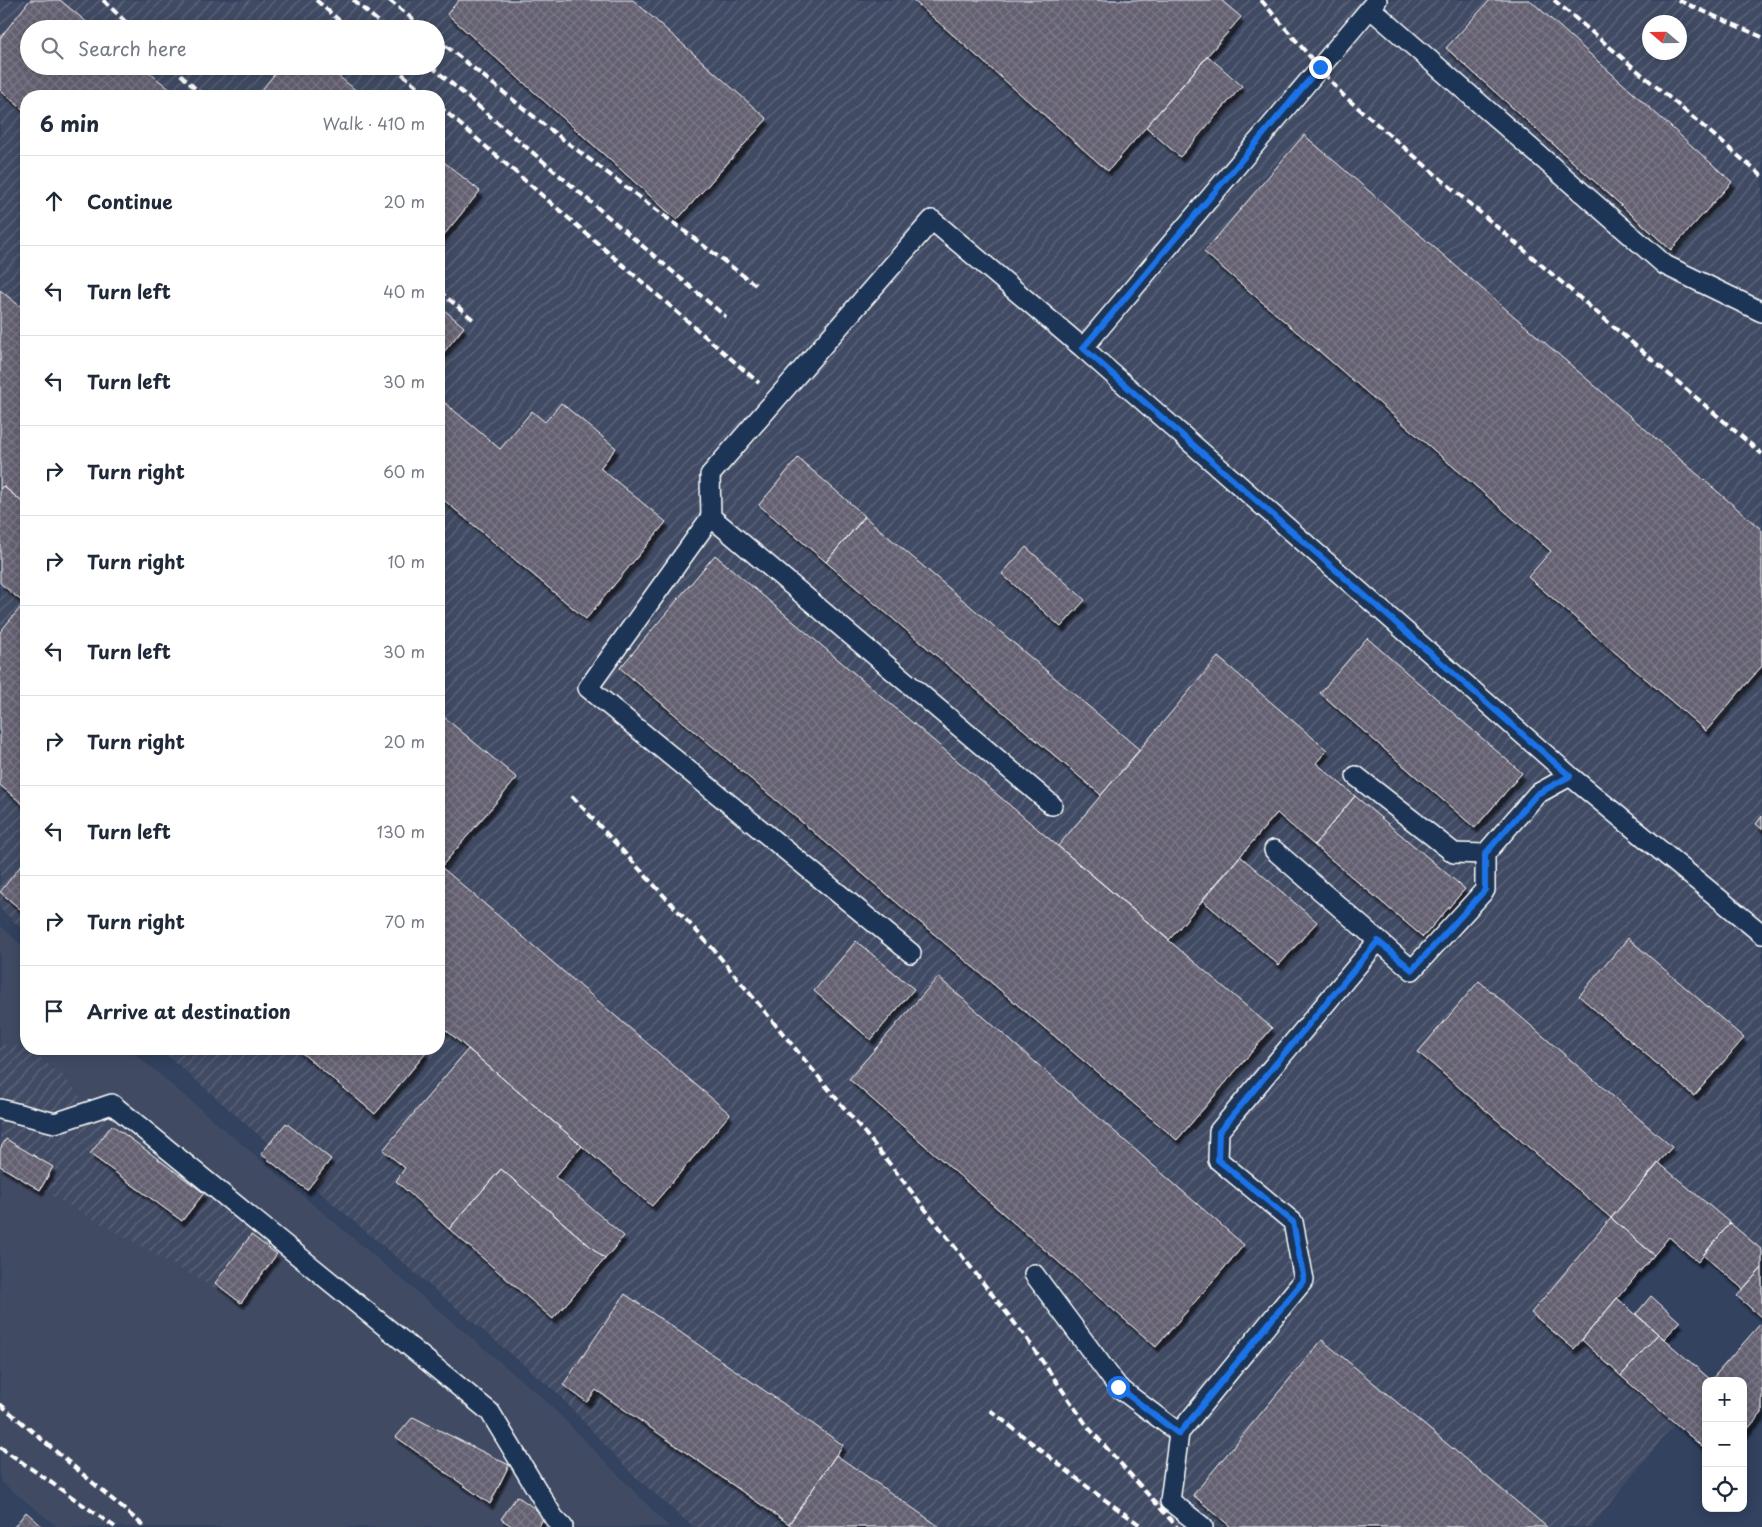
<!DOCTYPE html>
<html lang="en">
<head>
<meta charset="utf-8">
<style>
  :root { --surface:#fff; --page:#f6f6f7; --text:#1f2937; --muted:#747a83; --line:#e0e1e3 }
  body { margin:0; font-family:"Playpen Sans",sans-serif; background:var(--page); color:var(--text) }
  .controls { position:absolute; right:15px; bottom:15px; display:grid; overflow:hidden; border-radius:10px; box-shadow:0 2px 12px #0003 }
  .controls button { width:45px; height:45px; display:grid; place-items:center; padding:0; border:0; border-bottom:1px solid var(--line); background:var(--surface); color:var(--text); font:25px sans-serif }
  .compass { position:absolute; left:1642px; top:15px; width:45px; height:45px; border-radius:50%; background:var(--surface); box-shadow:0 2px 12px #0003; rotate:290deg }
  .stop { position:absolute; width:15px; height:15px; margin:-11px; border:4px solid #1a73e8; border-radius:50%; background:#fff }
  .stop.end { background:#1a73e8; border-color:#fff; box-shadow:0 1px 5px #0008 }
  .list { margin:0; padding:0; list-style:none }
  h2 { display:flex; justify-content:space-between; align-items:center; height:65px; margin:0; padding:0 20px; font-size:21px }
  h2 small { font-size:16px; font-weight:400; color:var(--muted) }
  .list li { display:grid; grid-template-columns:32px 1fr auto; gap:15px; align-items:center; box-sizing:border-box; height:90px; padding:0 20px; border-top:1px solid var(--line) }
  .list b { display:block; font-size:19px; white-space:nowrap }
  .list em { font-size:16px; font-style:normal; color:var(--muted) }
  .icon { flex:none; width:28px; height:28px; fill:none; stroke:currentColor; stroke-width:2; stroke-linecap:round; stroke-linejoin:round }
  .map { position:relative; flex:none; width:1762px; height:1527px; overflow:hidden }
  .search { position:absolute; background:var(--surface); box-shadow:0 2px 12px #0003; left:20px; top:20px; width:425px; height:55px; display:flex; align-items:center; gap:12px; box-sizing:border-box; padding:0 18px; border-radius:28px; color:var(--muted); font-size:19px }
  .panel { position:absolute; background:var(--surface); box-shadow:0 2px 12px #0003; left:20px; top:90px; width:425px; height:965px; border-radius:20px }
  .map>svg:first-child { display:block }
  .built { fill:#414b64 }
  .industrial { fill:url(#industrial-furrows); fill-rule:evenodd }
  .building { fill:url(#building-cross-hatch); stroke:#fff; filter:url(#shadow) }
  .lines { fill:none; stroke-linecap:round; stroke-linejoin:round }
  .service-casing { stroke:#fff; stroke-width:22 }
  .service { stroke:#1d3557; stroke-width:19 }
  .rail { stroke:#fff; stroke-width:4; stroke-dasharray:8 4; stroke-linecap:butt }
  .route { stroke:#1a73e8; stroke-width:6 }
</style>
</head>
<body>
<div class="map">
<svg width="1762" height="1527" viewBox="0 0 1762 1527">
  <defs>
    <pattern id="industrial-furrows" width="10" height="10" patternUnits="userSpaceOnUse" patternTransform="scale(1.25)"><rect width="10" height="10" fill="#414b64"/><path d="M-1 1l2-2M0 10L10 0M9 11l2-2" fill="none" stroke="#5e667b"/></pattern>
    <pattern id="building-cross-hatch" width="8" height="8" patternUnits="userSpaceOnUse" patternTransform="scale(1.25)"><rect width="8" height="8" fill="#646071"/><path d="M0 0l8 8M0 8l8-8" fill="none" stroke="#7b7886"/></pattern>
    <filter id="shadow"><feDropShadow dx="3" dy="5.5" stdDeviation="1" flood-color="#0009"/></filter>
  </defs>
  <rect width="100%" height="100%" fill="#32425f"/>
  <filter id="ink" filterUnits="userSpaceOnUse"><feTurbulence type="fractalNoise" baseFrequency=".02" numOctaves="2"/><feDisplacementMap in="SourceGraphic" scale="10" xChannelSelector="R" yChannelSelector="G"/><feConvolveMatrix kernelMatrix="1 2 1 2 8 2 1 2 1" color-interpolation-filters="sRGB"/></filter>
  <g filter="url(#ink)">
    <!-- built -->
    <path class="built" d="M 0,925 L 26,950 L 26,1047 L 6,1046 L 0,1040 Z
      M 29,1049 L 129,1049 L 545,1400 L 669,1527 L 58,1527 L 0,1481 L 0,1166 L 241,1302 L 277,1254 L 96,1117 L 65,1077 Z"/>
    <!-- industrial -->
    <path class="industrial" d="M 0,0 L 1762,0 L 1762,1250 L 1659,1163 L 1672,1147 L 1479,981 L 1418,1052 L 1611,1218 L 1531,1313 L 1574,1349 L 1582,1340 L 1675,1423 L 1591,1527 L 693,1527 L 632,1474 L 557,1393 L 311,1185 L 307,1190 L 261,1154 L 269,1144 L 160,1049 L 439,1049 L 439,96 L 26,96 L 26,932 L 0,909 ZM 1650,22 L 1680,22 L 1680,52 L 1650,52 ZM 29,29 L 436,29 L 436,66 L 29,66 Z
      M 0,1040 L 6,1046 L 25,1046 L 26,1049 L 29,1049 L 65,1077 L 96,1117 L 112,1125 L 204,1193 L 277,1254 L 241,1303 L 0,1166 Z"/>
    <!-- building -->
    <path class="building" d="M 30,0 L 60,0 L 95,29 L 29,29 L 29,66 L 141,66 L 177,95 L 175,96 L 26,96 L 26,112 L 0,90 L 0,38 Z
      M 459,0 L 633,0 L 767,119 L 677,220 L 447,14 Z
      M 913,0 L 1221,0 L 1241,17 L 1108,171 Z
      M 1490,0 L 1530,0 L 1732,182 L 1671,250 L 1446,48 Z
      M 1208,56 L 1242,86 L 1180,157 L 1146,127 Z
      M 281,66 L 326,66 L 363,96 L 257,96 Z
      M 1304,135 L 1762,530 L 1762,666 L 1706,731 L 1528,577 L 1551,551 L 1204,252 Z
      M 439,158 L 480,191 L 439,241 Z
      M 0,290 L 26,311 L 26,505 L 3,486 L 0,489 Z
      M 442,308 L 464,327 L 439,358 L 439,311 Z
      M 439,398 L 500,449 L 532,411 L 545,422 L 561,403 L 616,448 L 600,468 L 666,522 L 586,619 L 439,496 Z
      M 798,458 L 865,516 L 826,562 L 759,505 Z
      M 3,486 L 26,505 L 26,807 L 0,785 L 0,632 L 24,603 L 0,583 L 0,489 Z
      M 865,517 L 1140,750 L 1101,795 L 826,562 Z
      M 1026,547 L 1085,600 L 1061,627 L 1002,574 Z
      M 715,555 L 1272,1028 L 1177,1140 L 620,668 Z
      M 1367,638 L 1522,773 L 1475,828 L 1320,693 Z
      M 1218,657 L 1327,750 L 1316,763 L 1355,796 L 1314,845 L 1277,813 L 1169,940 L 1058,846 Z
      M 439,713 L 517,778 L 441,867 L 439,865 Z
      M 1355,796 L 1465,889 L 1423,937 L 1314,845 Z
      M 1762,816 L 1762,829 L 1756,824 Z
      M 1240,856 L 1317,922 L 1279,965 L 1202,900 Z
      M 26,859 L 26,914 L 0,892 Z
      M 439,865 L 730,1114 L 652,1206 L 439,1024 Z
      M 1628,938 L 1744,1038 L 1694,1096 L 1579,996 Z
      M 856,941 L 914,989 L 871,1040 L 814,991 Z
      M 938,977 L 1244,1245 L 1156,1347 L 849,1079 Z
      M 1479,981 L 1672,1147 L 1611,1218 L 1418,1052 Z
      M 297,1049 L 422,1049 L 426,1053 L 375,1114 Z
      M 468,1049 L 582,1146 L 555,1177 L 624,1236 L 605,1259 L 501,1169 L 449,1229 L 396,1181 L 405,1168 L 383,1150 Z
      M 286,1123 L 331,1159 L 307,1190 L 261,1154 Z
      M 112,1125 L 204,1193 L 182,1221 L 90,1154 Z
      M 6,1139 L 53,1167 L 40,1190 L 0,1166 L 0,1149 Z
      M 1659,1163 L 1730,1223 L 1698,1262 L 1669,1237 L 1654,1255 L 1611,1218 Z
      M 501,1169 L 605,1259 L 553,1319 L 449,1229 Z
      M 1611,1218 L 1654,1255 L 1574,1349 L 1531,1313 Z
      M 1730,1223 L 1762,1250 L 1762,1268 L 1743,1289 L 1703,1255 Z
      M 251,1235 L 277,1254 L 241,1303 L 215,1283 Z
      M 1762,1268 L 1762,1318 L 1737,1296 Z
      M 625,1294 L 843,1445 L 789,1524 L 596,1390 L 587,1402 L 563,1385 Z
      M 1651,1296 L 1680,1322 L 1664,1339 L 1636,1314 Z
      M 1617,1298 L 1658,1334 L 1621,1376 L 1582,1340 Z
      M 1762,1322 L 1762,1413 L 1743,1434 L 1743,1381 L 1706,1381 L 1706,1450 L 1621,1376 L 1658,1334 L 1711,1380 Z
      M 1322,1340 L 1547,1527 L 1231,1527 L 1193,1495 Z
      M 413,1417 L 509,1465 L 490,1504 L 396,1437 Z
      M 836,1455 L 940,1527 L 794,1527 L 789,1524 Z
      M 517,1496 L 545,1516 L 538,1527 L 513,1527 L 501,1519 Z
      M 26,1512 L 43,1527 L 14,1527 Z"/>
    <g class="lines">
      <!-- service casing -->
      <g class="service-casing">
        <path id="service" d="M 1377,0 L 1083,348 L 1570,776
          M 1370,8 L 1665,265 L 1762,312
          M 711,517 L 588,688 L 911,953
          M 1356,776 L 1454,853 L 1485,854 L 1537,794 L 1570,776 L 1762,934
          M 1052,805 L 711,517 L 710,475 L 932,220 L 1083,348
          M 1274,850 L 1412,970 L 1485,890 L 1485,854
          M 0,1109 L 55,1123 L 112,1104 L 490,1412 L 554,1518 L 563,1527
          M 1034,1274 L 1118,1387 L 1179,1433
          M 1203,1527 L 1170,1501 L 1179,1433 L 1304,1280 L 1293,1222 L 1218,1160 L 1219,1131 L 1378,941"/>
      </g>
      <!-- service -->
      <use href="#service" class="service"/>
      <!-- rail -->
      <path class="rail" d="M 103,0 L 133,29
        M 316,0 L 349,29
        M 353,0 L 387,29
        M 389,0 L 425,29
        M 1261,0 L 1343,95 L 1762,454
        M 1554,0 L 1762,176
        M 1678,0 L 1762,37
        M 436,38 L 548,128 L 757,286
        M 172,66 L 203,96
        M 393,66 L 428,96
        M 431,66 L 726,317
        M 439,106 L 759,383
        M 439,291 L 475,321
        M 572,796 L 714,950 L 878,1149 L 1024,1335 L 1088,1427 L 1177,1527
        M 0,1404 L 145,1527
        M 990,1410 L 1094,1492 L 1143,1527
        M 0,1447 L 115,1527"/>
    </g>
  </g>
  <g class="lines" filter="url(#ink)">
    <!-- route -->
    <path class="route" d="M 1118,1387 L 1179,1434 L 1304,1280 L 1293,1222 L 1218,1160 L 1219,1132 L 1378,941 L 1412,970 L 1485,890 L 1485,854 L 1537,794 L 1570,776 L 1083,348 L 1320,67"/>
  </g>
</svg>
<div class="controls">
<button>+</button>
<button>−</button>
<button><svg class="icon" aria-label="locate" viewBox="0 0 24 24"><circle cx="12" cy="12" r="6"/><path d="M12 2v4M12 18v4M2 12h4M18 12h4"/></svg></button>
</div>
<svg class="compass" viewBox="-18 -18 36 36"><path d="M0-13l5 13h-10z" fill="#e53935"/><path d="M0 13l5-13h-10z" fill="#747a83"/></svg>
<div class="stop" style="left:1118px;top:1387px"></div>
<div class="stop end" style="left:1320px;top:67px"></div>
<div class="search"><svg class="icon" aria-label="search" viewBox="0 0 24 24"><circle cx="10" cy="10" r="6"/><path d="M15 15l6 6"/></svg>Search here</div>
<section class="panel">
<h2>6 min<small>Walk · 410 m</small></h2>
<ul class="list">
<li><svg class="icon" aria-label="ahead" viewBox="0 0 24 24"><path d="M12 20V5M6 11l6-6 6 6"/></svg><div><b>Continue</b></div><em>20 m</em></li>
<li><svg class="icon" aria-label="left" viewBox="0 0 24 24"><path d="M17 20v-9H6M10 6l-5 5 5 5"/></svg><div><b>Turn left</b></div><em>40 m</em></li>
<li><svg class="icon" aria-label="left" viewBox="0 0 24 24"><path d="M17 20v-9H6M10 6l-5 5 5 5"/></svg><div><b>Turn left</b></div><em>30 m</em></li>
<li><svg class="icon" aria-label="right" viewBox="0 0 24 24"><path d="M7 20v-9h11M14 6l5 5-5 5"/></svg><div><b>Turn right</b></div><em>60 m</em></li>
<li><svg class="icon" aria-label="right" viewBox="0 0 24 24"><path d="M7 20v-9h11M14 6l5 5-5 5"/></svg><div><b>Turn right</b></div><em>10 m</em></li>
<li><svg class="icon" aria-label="left" viewBox="0 0 24 24"><path d="M17 20v-9H6M10 6l-5 5 5 5"/></svg><div><b>Turn left</b></div><em>30 m</em></li>
<li><svg class="icon" aria-label="right" viewBox="0 0 24 24"><path d="M7 20v-9h11M14 6l5 5-5 5"/></svg><div><b>Turn right</b></div><em>20 m</em></li>
<li><svg class="icon" aria-label="left" viewBox="0 0 24 24"><path d="M17 20v-9H6M10 6l-5 5 5 5"/></svg><div><b>Turn left</b></div><em>130 m</em></li>
<li><svg class="icon" aria-label="right" viewBox="0 0 24 24"><path d="M7 20v-9h11M14 6l5 5-5 5"/></svg><div><b>Turn right</b></div><em>70 m</em></li>
<li><svg class="icon" aria-label="arrive" viewBox="0 0 24 24"><path d="M6 21V4h12l-3 4 3 4H6"/></svg><div><b>Arrive at destination</b></div></li>
</ul>
</section>
</div>
</body>
</html>
